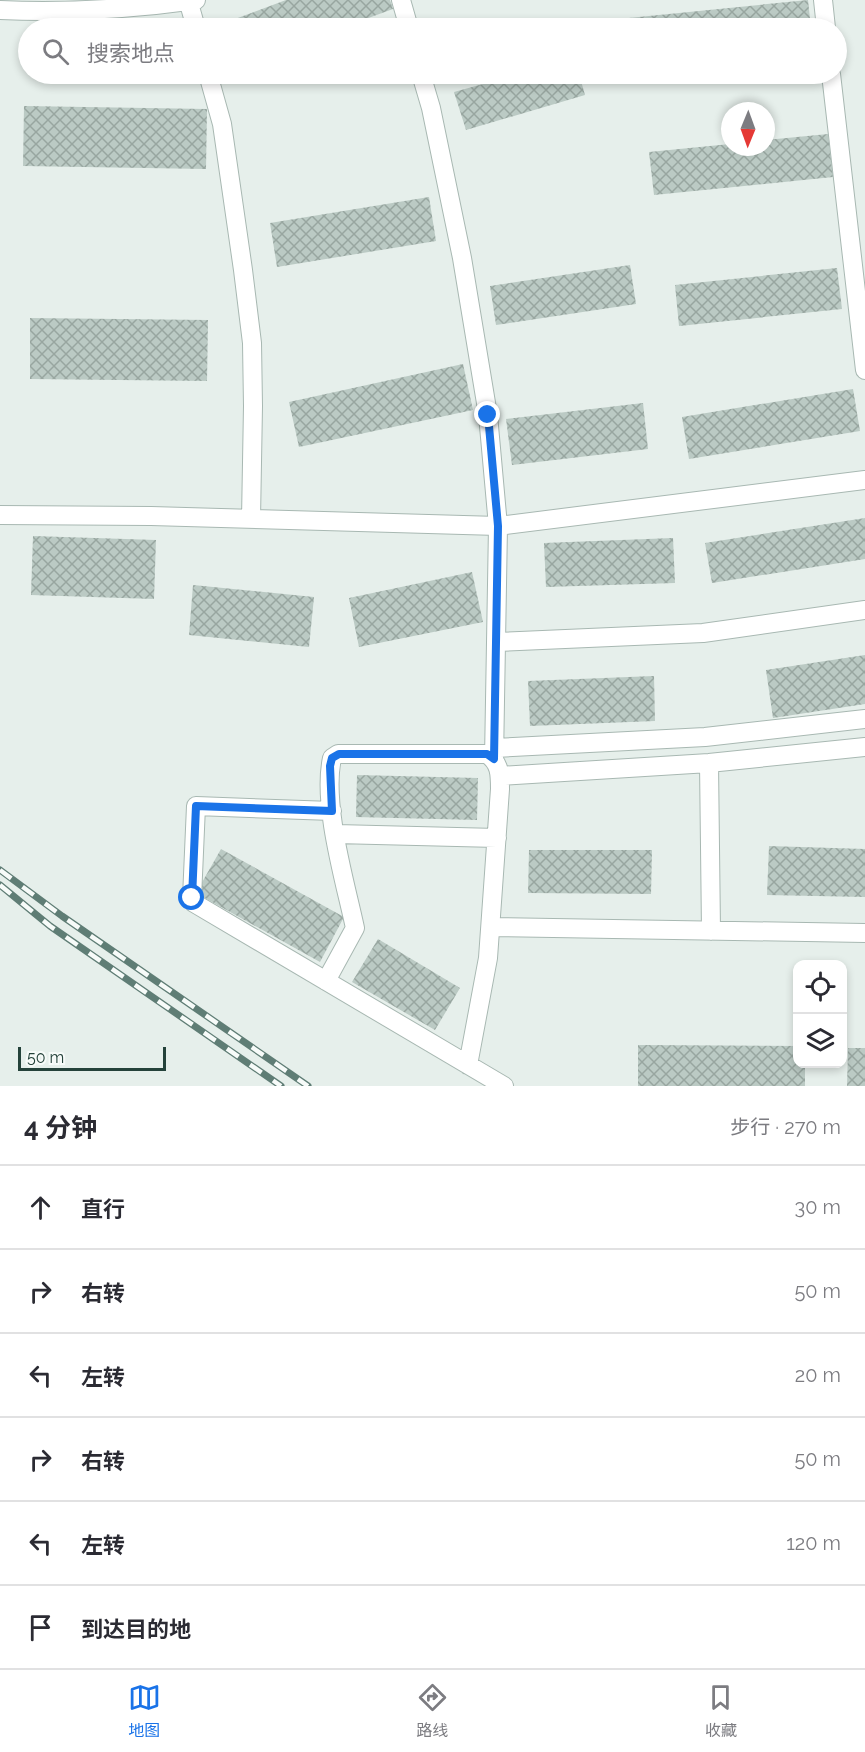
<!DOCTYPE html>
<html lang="zh">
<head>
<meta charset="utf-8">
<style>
  :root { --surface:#fff; --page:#f7f7f7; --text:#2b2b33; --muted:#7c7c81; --line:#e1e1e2; --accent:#1a73e8 }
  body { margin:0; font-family:Raleway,"Noto Sans SC",sans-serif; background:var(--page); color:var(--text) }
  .controls { position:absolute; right:18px; bottom:18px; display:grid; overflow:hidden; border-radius:12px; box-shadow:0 3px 9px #0003 }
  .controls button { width:54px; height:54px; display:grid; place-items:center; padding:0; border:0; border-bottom:2px solid var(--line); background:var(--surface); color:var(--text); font:30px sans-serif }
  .compass { position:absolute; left:721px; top:102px; width:54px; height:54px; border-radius:50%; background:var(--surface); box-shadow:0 3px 9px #0003; rotate:181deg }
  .scale { position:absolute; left:18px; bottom:15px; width:148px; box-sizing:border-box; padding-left:6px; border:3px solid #24423a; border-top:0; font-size:16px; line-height:21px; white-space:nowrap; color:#24423a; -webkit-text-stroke:4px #f7fbf9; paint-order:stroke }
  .stop { position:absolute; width:18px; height:18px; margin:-14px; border:4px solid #1a73e8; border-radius:50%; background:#fff }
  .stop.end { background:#1a73e8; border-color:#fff; box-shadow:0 2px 6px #0008 }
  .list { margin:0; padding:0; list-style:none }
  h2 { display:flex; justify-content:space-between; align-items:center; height:78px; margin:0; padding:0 24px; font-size:26px }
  h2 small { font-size:20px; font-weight:400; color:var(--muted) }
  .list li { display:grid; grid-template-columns:39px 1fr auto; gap:18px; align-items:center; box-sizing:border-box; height:84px; padding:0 24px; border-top:2px solid var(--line) }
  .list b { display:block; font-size:22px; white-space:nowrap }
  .list em { font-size:20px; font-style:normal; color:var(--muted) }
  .icon { flex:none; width:33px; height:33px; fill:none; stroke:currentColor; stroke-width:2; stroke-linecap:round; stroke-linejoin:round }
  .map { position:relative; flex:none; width:865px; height:1086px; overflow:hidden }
  .search { position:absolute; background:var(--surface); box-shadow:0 3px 9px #0003; left:18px; right:18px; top:18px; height:66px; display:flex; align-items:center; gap:15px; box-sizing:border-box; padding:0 21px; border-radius:33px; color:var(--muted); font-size:22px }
  .sheet { height:582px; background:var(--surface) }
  nav { display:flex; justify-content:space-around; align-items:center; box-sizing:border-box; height:84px; border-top:2px solid var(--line); background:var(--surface); font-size:16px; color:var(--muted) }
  nav a { display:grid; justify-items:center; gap:3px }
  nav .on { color:var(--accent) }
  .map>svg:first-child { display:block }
  .building { fill:url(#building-cross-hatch) }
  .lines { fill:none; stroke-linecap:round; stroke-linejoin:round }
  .minor-casing { stroke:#a8b8b2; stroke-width:20 }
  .minor { stroke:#fff; stroke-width:18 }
  .rail-casing { stroke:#5f7d75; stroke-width:7 }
  .rail { stroke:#f7fbf9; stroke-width:4.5; stroke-dasharray:14; stroke-linecap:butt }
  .route { stroke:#1a73e8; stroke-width:8 }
</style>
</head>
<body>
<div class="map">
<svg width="865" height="1086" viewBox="0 0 865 1086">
  <defs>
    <pattern id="building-cross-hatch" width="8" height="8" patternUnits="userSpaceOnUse" patternTransform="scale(1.5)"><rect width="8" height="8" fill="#bbcac4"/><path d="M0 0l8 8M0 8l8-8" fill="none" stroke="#98a6a0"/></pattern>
  </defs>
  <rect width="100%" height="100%" fill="#e6efeb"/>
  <!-- building -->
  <path class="building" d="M 286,0 L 390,0 L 393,9 L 341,28 L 217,28 L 216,26 Z
    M 808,0 L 811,28 L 620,28 L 619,19 Z
    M 519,74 L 579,74 L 585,95 L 466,130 L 454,92 Z
    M 24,106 L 207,109 L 206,169 L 23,166 Z
    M 828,134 L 833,177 L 654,195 L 649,152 L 730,144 L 730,147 L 766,147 L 766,140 Z
    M 429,197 L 436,241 L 277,267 L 270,223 Z
    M 630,265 L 636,304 L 496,325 L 490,286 Z
    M 837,268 L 842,309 L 679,326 L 675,285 Z
    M 30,318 L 208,320 L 207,381 L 30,379 Z
    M 463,364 L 473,410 L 299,447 L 289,402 Z
    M 853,389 L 860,431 L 689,459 L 682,417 Z
    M 643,403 L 648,449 L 512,465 L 506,419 Z
    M 865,518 L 865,559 L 712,583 L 705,543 Z
    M 33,536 L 156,540 L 154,599 L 31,595 Z
    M 673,538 L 675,583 L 546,587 L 544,543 Z
    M 472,572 L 483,622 L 359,647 L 349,598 Z
    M 193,585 L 314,597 L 309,647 L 189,635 Z
    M 865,655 L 865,704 L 773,718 L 766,670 Z
    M 654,676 L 655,721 L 530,726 L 528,681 Z
    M 357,775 L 478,778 L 477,820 L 356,817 Z
    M 769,846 L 865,849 L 865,897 L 767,895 Z
    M 221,849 L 344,917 L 320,962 L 196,893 Z
    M 529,850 L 652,850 L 651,894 L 528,893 Z
    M 378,939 L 460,988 L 435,1030 L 352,982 Z
    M 638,1045 L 798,1046 L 798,1064 L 805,1064 L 805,1086 L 638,1086 Z
    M 848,1048 L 865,1048 L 865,1086 L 847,1086 Z"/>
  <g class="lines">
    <!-- minor casing -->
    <g class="minor-casing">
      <path id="minor" d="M 188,0 L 196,28
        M 401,0 L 409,28
        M 823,0 L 826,28
        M 0,10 C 65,13 131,9 196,0
        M 208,74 L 222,124 L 243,270 L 252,343 L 253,406 L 251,519
        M 421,74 L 431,108 L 462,258 L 488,415 L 498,526 L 865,480
        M 831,74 L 865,370
        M 0,515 L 151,516 L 498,526 L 494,759
        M 497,642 L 703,633 L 865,610
        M 495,748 L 705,737 L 865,719
        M 709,763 L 711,931
        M 500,776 L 709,763 L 865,747
        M 332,811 L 196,806 L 192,898 L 194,903 L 504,1086
        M 336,834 L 497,838
        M 491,927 L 865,933
        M 326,981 L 355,928 C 345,881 322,805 332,758 L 338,754 L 487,754 C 500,763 500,774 500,789 L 488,958 L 468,1065"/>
    </g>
    <!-- minor -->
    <use href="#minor" class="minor"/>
    <!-- rail casing -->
    <g class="rail-casing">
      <path id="rail" d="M 0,870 L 62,916 L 308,1086
        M 0,885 L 50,926 L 281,1086"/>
    </g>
    <!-- rail -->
    <use href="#rail" class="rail"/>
  </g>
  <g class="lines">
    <!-- route -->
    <path class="route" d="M 192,898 L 196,806 L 332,811 L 330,766 L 332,758 L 339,754 L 487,754 L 494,759 L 498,526 L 488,415"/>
  </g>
</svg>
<div class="controls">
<button><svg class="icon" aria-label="locate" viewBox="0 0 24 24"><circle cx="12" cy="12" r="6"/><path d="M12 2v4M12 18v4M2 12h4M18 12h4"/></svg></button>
<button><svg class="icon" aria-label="layers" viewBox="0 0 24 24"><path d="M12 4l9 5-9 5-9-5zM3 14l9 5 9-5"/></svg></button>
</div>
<svg class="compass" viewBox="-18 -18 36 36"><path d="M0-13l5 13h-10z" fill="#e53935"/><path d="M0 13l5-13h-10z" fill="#7c7c81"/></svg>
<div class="scale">50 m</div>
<div class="stop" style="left:192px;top:898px"></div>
<div class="stop end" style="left:488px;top:415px"></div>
<div class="search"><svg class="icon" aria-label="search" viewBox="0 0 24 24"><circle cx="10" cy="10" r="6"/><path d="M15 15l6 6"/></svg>搜索地点</div>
</div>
<section class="sheet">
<h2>4 分钟<small>步行 · 270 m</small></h2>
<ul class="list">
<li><svg class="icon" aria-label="ahead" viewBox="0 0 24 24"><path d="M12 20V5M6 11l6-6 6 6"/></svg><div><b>直行</b></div><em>30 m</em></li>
<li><svg class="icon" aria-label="right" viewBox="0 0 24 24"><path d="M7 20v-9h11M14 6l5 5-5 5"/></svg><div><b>右转</b></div><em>50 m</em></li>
<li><svg class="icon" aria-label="left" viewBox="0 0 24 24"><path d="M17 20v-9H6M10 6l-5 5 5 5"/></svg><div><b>左转</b></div><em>20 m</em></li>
<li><svg class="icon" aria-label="right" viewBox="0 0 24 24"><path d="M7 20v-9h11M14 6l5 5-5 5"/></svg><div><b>右转</b></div><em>50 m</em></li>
<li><svg class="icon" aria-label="left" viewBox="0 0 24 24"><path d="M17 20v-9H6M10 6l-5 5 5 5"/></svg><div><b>左转</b></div><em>120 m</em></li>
<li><svg class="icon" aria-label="arrive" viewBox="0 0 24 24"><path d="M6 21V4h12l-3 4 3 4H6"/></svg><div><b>到达目的地</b></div></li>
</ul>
</section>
<nav>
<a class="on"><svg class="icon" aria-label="map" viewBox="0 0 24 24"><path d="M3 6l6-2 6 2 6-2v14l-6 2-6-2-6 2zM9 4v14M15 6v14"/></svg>地图</a>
<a><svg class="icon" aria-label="directions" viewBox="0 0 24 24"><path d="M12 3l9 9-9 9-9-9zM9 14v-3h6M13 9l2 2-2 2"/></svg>路线</a>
<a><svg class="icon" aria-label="saved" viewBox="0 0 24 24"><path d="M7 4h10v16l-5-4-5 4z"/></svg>收藏</a>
</nav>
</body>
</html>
